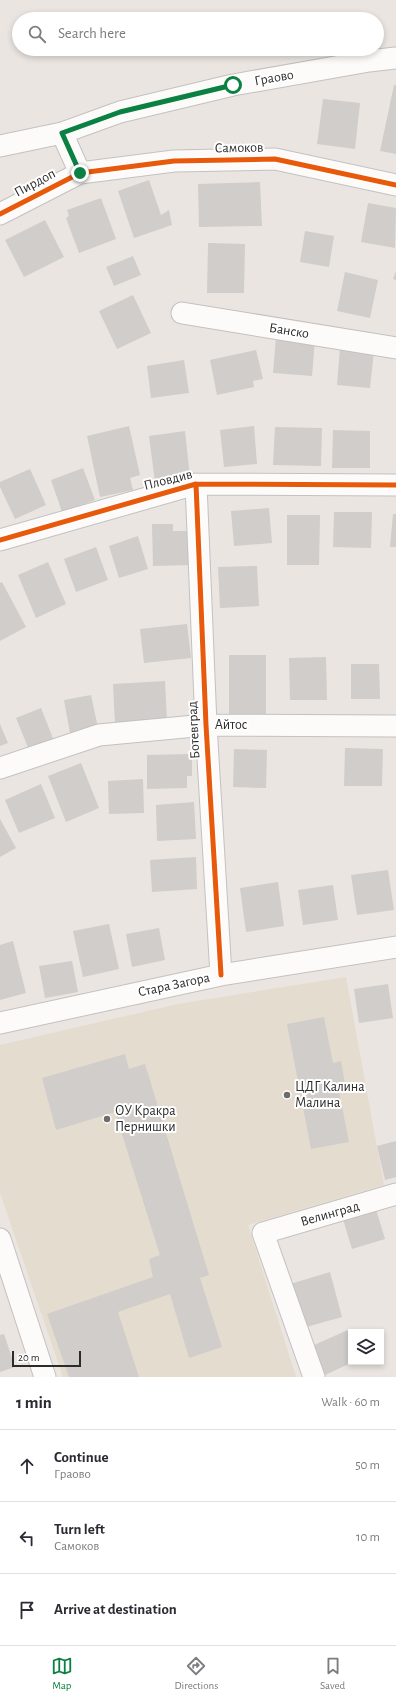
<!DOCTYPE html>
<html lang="en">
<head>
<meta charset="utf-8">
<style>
  :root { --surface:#fff; --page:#f2f2f3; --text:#2b2b33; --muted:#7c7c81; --line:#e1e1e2; --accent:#0b8043 }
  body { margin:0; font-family:"Alegreya Sans",sans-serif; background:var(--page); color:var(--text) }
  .controls { position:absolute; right:12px; bottom:12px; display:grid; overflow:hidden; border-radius:0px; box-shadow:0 2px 6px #0003 }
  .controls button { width:36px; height:36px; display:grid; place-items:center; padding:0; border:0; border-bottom:1px solid var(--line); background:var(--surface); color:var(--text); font:20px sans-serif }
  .scale { position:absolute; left:12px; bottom:10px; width:69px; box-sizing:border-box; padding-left:4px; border:2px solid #2b2b2b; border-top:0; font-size:11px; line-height:14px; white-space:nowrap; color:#2b2b2b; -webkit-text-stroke:3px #fff; paint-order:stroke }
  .stop { position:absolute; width:12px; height:12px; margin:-9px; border:3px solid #0b8043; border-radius:50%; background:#fff }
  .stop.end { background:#0b8043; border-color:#fff; box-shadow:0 1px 4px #0008 }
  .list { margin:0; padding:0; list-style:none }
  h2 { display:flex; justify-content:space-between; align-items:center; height:52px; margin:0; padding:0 16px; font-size:17px }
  h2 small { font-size:13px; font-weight:400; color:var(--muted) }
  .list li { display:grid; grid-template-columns:26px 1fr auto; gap:12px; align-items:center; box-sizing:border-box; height:72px; padding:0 16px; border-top:1px solid var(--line) }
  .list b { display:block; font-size:15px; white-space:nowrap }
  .list p { margin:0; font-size:13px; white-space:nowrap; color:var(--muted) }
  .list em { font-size:13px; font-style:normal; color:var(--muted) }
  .icon { flex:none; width:22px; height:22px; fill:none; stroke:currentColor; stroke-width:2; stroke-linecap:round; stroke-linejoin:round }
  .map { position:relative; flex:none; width:396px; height:1377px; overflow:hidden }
  .search { position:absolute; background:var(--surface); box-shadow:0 2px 6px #0003; left:12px; right:12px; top:12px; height:44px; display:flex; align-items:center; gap:10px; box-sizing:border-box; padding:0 14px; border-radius:22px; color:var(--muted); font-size:15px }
  .sheet { height:268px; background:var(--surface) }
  nav { display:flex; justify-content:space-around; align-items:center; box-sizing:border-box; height:56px; border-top:1px solid var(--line); background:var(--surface); font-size:11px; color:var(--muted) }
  nav a { display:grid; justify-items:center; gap:2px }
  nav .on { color:var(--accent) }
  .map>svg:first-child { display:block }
  .education { fill:#e4dcce }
  .building { fill:#d0cdca }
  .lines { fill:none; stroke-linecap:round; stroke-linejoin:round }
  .street-casing { stroke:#c3c1c1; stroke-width:23 }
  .street { stroke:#fcfbfa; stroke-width:21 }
  .cycleway-casing { stroke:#fff; stroke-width:8 }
  .cycleway { stroke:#e8590c; stroke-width:5 }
  .route { stroke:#0b8043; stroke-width:5 }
  .poi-dot { fill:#6e6c6a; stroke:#fff; stroke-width:1.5 }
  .labels { text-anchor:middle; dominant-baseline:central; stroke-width:4; stroke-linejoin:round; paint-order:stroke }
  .street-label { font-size:14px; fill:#2b2b2b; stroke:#fff }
  .poi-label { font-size:14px; fill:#2b2b2b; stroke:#fff; text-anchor:start }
</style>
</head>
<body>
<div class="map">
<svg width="396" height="1377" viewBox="0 0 396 1377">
  <rect width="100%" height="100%" fill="#eae5e0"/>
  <!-- education -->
  <path class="education" d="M 346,977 L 384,1185 L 248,1225 L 296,1377 L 63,1377 L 0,1193 L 0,1045 L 178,1004 Z"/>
  <!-- building -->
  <path class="building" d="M 394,85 L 396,85 L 396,154 L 380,151 Z
    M 323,99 L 360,103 L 355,149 L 317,144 Z
    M 149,180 L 161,215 L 169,210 L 172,225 L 134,238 L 118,191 Z
    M 260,182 L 262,226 L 199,227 L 198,184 Z
    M 101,198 L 116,239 L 79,253 L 66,218 L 69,216 L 67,210 Z
    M 368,203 L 396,208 L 395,248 L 361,242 Z
    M 45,220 L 64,257 L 24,277 L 5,240 Z
    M 305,231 L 334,236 L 329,267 L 300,262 Z
    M 208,243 L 245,244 L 244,293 L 207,293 Z
    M 133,256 L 141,275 L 114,286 L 106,267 Z
    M 396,271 L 396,280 L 393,279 Z
    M 345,272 L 378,280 L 370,318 L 337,311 Z
    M 133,295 L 151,333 L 117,349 L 99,311 Z
    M 276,337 L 315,340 L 312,376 L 273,373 Z
    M 340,348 L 374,351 L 370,388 L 337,385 Z
    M 256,350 L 263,379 L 253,381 L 254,387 L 217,395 L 210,360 Z
    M 184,360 L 189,393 L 151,398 L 147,366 Z
    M 129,426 L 140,475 L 130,478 L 133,490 L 100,497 L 87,436 Z
    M 254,426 L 257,464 L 224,467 L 220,430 Z
    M 275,427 L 322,428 L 321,466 L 273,465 Z
    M 333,430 L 370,431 L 370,468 L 332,468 Z
    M 185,431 L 190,477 L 155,482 L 149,436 Z
    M 83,468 L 95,500 L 62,512 L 51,480 Z
    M 30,469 L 46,505 L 15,519 L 0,487 L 0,482 Z
    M 269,508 L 272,543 L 234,546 L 231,511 Z
    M 334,512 L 372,512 L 371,548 L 333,547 Z
    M 393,514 L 396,514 L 396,547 L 390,547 Z
    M 287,515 L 320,515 L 319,565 L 287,565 Z
    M 152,524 L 173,524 L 173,531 L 191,531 L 192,565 L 153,566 Z
    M 138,536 L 148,569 L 119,578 L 109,546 Z
    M 96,547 L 108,580 L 76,592 L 64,559 Z
    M 48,562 L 66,604 L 36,618 L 18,575 Z
    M 257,566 L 259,606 L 220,608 L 218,567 Z
    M 2,582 L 26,627 L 0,641 L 0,583 Z
    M 187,624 L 191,658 L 144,663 L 140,629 Z
    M 229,655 L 266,655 L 266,715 L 229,716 Z
    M 326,657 L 327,700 L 290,700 L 289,658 Z
    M 351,664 L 379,664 L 380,699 L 351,699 Z
    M 165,681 L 167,721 L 115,724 L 113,684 Z
    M 91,695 L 98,728 L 70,733 L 64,700 Z
    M 41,708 L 54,741 L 29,750 L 16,718 Z
    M 0,724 L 8,743 L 0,746 Z
    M 345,748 L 383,749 L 382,786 L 344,786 Z
    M 234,749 L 267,750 L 266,788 L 233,787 Z
    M 192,754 L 192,776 L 187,776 L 187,788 L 147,789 L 147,755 Z
    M 81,763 L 99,808 L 66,822 L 48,776 Z
    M 143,779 L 144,813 L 109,814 L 108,781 Z
    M 41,784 L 55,818 L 19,833 L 5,800 Z
    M 194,802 L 196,839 L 157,841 L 156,805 Z
    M 0,819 L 16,848 L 0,857 Z
    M 196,857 L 197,889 L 152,892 L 150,860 Z
    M 388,870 L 394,910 L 357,915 L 351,875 Z
    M 278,882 L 284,926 L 246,932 L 240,888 Z
    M 333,885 L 338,920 L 303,925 L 298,890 Z
    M 109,924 L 119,969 L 83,977 L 73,931 Z
    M 159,928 L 165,960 L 132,967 L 126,934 Z
    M 13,941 L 26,993 L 0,1000 L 0,945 Z
    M 72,961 L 78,992 L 45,998 L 39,966 Z
    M 388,984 L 393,1018 L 359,1023 L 354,989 Z
    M 324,1017 L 333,1063 L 341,1061 L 346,1090 L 339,1091 L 349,1142 L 311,1149 L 287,1024 Z
    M 125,1054 L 129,1069 L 145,1064 L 209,1275 L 200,1278 L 222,1347 L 189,1358 L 170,1294 L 118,1312 L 139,1377 L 69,1377 L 47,1314 L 153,1277 L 149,1259 L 160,1255 L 115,1112 L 56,1130 L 42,1078 Z
    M 396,1141 L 396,1177 L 385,1180 L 377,1146 Z
    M 375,1206 L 385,1239 L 352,1249 L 342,1216 Z
    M 330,1272 L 342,1317 L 299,1329 L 287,1285 Z
    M 350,1329 L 351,1363 L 325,1375 L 312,1346 Z
    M 4,1334 L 15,1367 L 0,1372 L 0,1335 Z"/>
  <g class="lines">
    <!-- street casing -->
    <g class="street-casing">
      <path id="street" d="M 62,133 L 80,173
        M 0,146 L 62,133 L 120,112 L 233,85 L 369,61 L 396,58
        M 0,214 L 80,173 L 174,161 L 275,159 L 396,185
        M 182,313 L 396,348
        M 196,484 L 206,725 L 221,975
        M 0,540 L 196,484 L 396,485
        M 0,768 L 99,735 L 206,725 L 396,726
        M 0,1023 L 221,975 L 396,947
        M 0,1239 L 45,1377
        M 314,1377 L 263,1233 L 396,1194"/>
    </g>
    <!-- street -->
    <use href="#street" class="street"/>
    <!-- cycleway casing -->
    <g class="cycleway-casing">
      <path id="cycleway" d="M 0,214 L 80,173 L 174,161 L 275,159 L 396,185
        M 196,484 L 206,725 L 221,975
        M 0,540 L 196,484 L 396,485"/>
    </g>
    <!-- cycleway -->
    <use href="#cycleway" class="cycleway"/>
  </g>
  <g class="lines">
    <!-- route -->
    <path class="route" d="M 80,173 L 62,133 L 120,112 L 233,85"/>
  </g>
  <!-- markers -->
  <g class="poi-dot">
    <circle cx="287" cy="1095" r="4"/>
    <circle cx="107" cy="1119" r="4"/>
  </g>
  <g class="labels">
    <!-- street labels -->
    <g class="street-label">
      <text transform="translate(274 78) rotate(-10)">Граово</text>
      <text transform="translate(239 148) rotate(-1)">Самоков</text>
      <text transform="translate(35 183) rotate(-28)">Пирдоп</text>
      <text transform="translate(289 331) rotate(9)">Банско</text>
      <text transform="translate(168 480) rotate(-14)">Пловдив</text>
      <text x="231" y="725">Айтос</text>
      <text transform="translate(194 730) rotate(-93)">Ботевград</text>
      <text transform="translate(174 985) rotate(-12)">Стара Загора</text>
      <text transform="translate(330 1214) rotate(-16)">Велинград</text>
    </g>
    <!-- poi labels -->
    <g class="poi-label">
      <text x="295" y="1087">ЦДГ Калина<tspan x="295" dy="16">Малина</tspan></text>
      <text x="115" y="1111">ОУ Кракра<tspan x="115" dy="16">Пернишки</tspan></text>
    </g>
  </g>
</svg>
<div class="controls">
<button><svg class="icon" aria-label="layers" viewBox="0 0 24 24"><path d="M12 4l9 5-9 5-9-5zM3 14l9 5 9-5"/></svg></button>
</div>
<div class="scale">20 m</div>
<div class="stop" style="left:233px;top:85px"></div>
<div class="stop end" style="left:80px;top:173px"></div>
<div class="search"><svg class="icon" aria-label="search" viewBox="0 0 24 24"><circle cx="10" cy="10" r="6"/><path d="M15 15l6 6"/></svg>Search here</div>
</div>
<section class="sheet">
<h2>1 min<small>Walk · 60 m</small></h2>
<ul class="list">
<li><svg class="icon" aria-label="ahead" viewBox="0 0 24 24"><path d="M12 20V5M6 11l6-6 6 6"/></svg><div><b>Continue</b><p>Граово</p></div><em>50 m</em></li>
<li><svg class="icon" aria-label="left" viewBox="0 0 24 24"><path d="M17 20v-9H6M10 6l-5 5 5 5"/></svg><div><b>Turn left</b><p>Самоков</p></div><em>10 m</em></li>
<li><svg class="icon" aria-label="arrive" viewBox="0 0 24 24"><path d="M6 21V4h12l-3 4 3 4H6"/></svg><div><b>Arrive at destination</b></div></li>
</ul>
</section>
<nav>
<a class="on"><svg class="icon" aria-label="map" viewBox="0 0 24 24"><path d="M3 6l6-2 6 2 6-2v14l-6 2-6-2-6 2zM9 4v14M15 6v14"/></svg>Map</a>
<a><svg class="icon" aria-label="directions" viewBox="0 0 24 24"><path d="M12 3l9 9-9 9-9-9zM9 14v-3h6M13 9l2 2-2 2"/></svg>Directions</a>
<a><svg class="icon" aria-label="saved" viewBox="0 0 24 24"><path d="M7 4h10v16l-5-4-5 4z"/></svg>Saved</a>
</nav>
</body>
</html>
